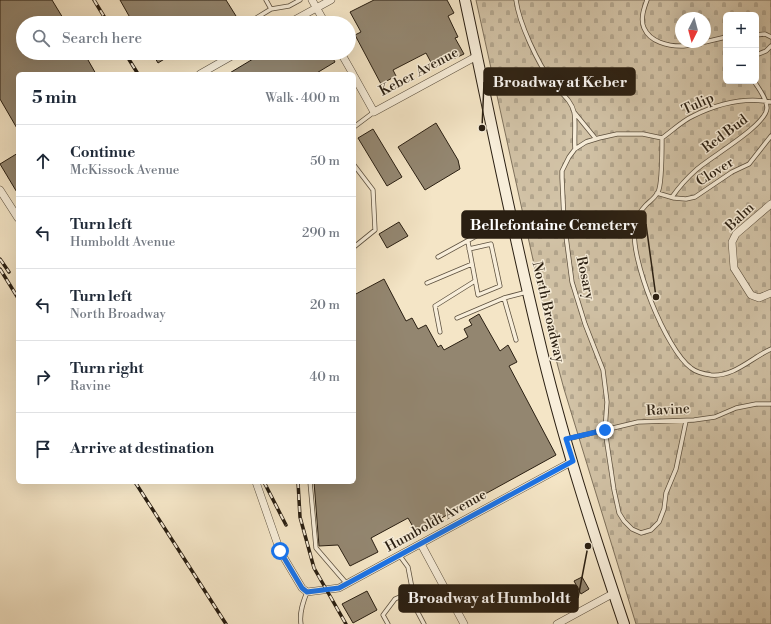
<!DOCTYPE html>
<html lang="en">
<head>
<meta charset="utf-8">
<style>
  :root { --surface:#fff; --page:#f6f6f7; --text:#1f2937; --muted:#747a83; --line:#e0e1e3 }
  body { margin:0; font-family:"Libre Bodoni",serif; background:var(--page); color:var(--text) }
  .controls { position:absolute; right:12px; top:12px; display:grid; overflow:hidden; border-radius:6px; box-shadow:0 4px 16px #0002 }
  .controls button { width:36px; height:36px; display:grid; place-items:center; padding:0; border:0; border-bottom:1px solid var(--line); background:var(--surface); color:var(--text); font:20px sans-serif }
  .compass { position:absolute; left:675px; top:12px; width:36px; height:36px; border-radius:50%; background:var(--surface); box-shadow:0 4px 16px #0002; rotate:186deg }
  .stop { position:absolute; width:12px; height:12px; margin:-9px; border:3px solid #1a73e8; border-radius:50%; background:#fff }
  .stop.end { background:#1a73e8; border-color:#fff; box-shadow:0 1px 4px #0008 }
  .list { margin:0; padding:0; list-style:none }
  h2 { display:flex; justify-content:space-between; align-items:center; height:52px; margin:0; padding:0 16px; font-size:17px }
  h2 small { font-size:13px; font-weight:400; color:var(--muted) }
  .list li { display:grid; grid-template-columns:26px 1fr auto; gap:12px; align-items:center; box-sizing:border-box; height:72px; padding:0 16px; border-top:1px solid var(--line) }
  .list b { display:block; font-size:15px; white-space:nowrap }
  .list p { margin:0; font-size:13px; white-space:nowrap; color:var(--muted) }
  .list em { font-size:13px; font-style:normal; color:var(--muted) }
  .icon { flex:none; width:22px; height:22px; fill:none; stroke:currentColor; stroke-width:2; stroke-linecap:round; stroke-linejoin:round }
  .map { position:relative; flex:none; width:771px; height:624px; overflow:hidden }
  .search { position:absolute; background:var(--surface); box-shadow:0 4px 16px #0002; left:16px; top:16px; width:340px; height:44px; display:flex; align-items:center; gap:10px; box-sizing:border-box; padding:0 14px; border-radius:22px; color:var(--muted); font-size:15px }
  .panel { position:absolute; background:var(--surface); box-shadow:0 4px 16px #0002; left:16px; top:72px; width:340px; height:412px; border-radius:6px }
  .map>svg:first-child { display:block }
  .cemetery { fill:url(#cemetery-stones); stroke:#7e715c; fill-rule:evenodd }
  .building { fill:#938670; stroke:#2a1f12 }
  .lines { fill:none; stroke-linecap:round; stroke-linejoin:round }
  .lane-casing { stroke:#5c503f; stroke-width:5 }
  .street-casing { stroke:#5c503f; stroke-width:8 }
  .secondary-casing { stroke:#2a1f12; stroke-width:12 }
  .lane { stroke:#f8eeda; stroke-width:3.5 }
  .street { stroke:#f8eeda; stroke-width:7 }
  .secondary { stroke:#f8eeda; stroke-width:10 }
  .rail-casing { stroke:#2a1f12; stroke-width:3.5 }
  .rail { stroke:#f8eeda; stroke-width:2; stroke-dasharray:6; stroke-linecap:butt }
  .route { stroke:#1a73e8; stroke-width:5 }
  .labels { text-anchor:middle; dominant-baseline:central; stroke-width:3; stroke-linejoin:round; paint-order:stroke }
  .street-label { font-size:14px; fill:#2a1f12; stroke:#f8eeda }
  .leader { fill:none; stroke:#2a1f12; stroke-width:1.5 }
  .callout-dot { fill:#2a1f12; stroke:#f8eeda; stroke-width:1.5 }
  .callout { fill:#2a1f12; stroke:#2a1f12; stroke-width:1.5 }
  .callout-label { font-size:15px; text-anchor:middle; font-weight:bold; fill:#fff }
</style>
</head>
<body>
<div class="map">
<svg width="771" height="624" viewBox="0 0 771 624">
  <defs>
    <pattern id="cemetery-stones" width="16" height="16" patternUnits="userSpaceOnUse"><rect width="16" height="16" fill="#d2c3a7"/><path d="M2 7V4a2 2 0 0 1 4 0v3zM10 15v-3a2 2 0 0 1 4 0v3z" fill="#b4a78f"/></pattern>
  </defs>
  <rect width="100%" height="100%" fill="#f4e5c6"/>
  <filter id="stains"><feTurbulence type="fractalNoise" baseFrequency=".005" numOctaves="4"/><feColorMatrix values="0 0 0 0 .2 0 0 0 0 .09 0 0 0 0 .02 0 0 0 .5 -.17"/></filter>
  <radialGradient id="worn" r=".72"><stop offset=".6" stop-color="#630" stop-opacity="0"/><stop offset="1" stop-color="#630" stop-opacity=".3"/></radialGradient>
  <!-- cemetery -->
  <path class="cemetery" d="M 476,0 L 771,0 L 771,624 L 636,624 L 564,389 L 550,337 ZM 726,15 L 756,15 L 756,81 L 726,81 ZM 681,18 L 705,18 L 705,42 L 681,42 Z"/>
  <!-- building -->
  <path class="building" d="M 0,0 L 52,0 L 66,23 L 23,23 L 23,53 L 84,53 L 96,74 L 18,74 L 18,130 L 0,99 Z
    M 120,0 L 226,0 L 236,16 L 225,23 L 133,23 Z
    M 374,0 L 447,0 L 454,13 L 448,16 L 458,37 L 455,38 L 464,54 L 434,68 L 426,53 L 393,70 L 396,76 L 381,84 L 355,35 L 361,32 L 350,12 Z
    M 152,53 L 174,53 L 158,63 Z
    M 263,53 L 330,53 L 335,62 L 315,74 L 228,74 Z
    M 436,123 L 458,160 L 460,169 L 425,190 L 398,147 Z
    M 373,129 L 402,177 L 387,186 L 358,138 Z
    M 18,153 L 18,194 L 0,164 Z
    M 399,222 L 408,236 L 387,248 L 379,234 Z
    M 384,279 L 406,321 L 412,318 L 418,329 L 426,325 L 438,347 L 441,345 L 444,350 L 468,337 L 464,329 L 472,325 L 469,320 L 479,314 L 500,351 L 508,345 L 517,362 L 509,366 L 556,455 L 416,532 L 408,518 L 371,538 L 378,552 L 350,566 L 338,545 L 319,546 L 314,482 L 354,482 L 354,295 Z
    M 582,577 L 589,589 L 581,594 L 574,581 Z
    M 367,591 L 377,610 L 353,623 L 342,604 Z"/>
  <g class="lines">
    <!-- lane casing -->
    <g class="lane-casing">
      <path id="lane" d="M 266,0 L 271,9 L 289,6 L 300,0
        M 516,0 C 519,23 538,64 552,82 C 559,92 571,99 574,112 C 576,121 574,139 575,149
        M 647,0 C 644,8 640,19 644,28 C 650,42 668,46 681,46 C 689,46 696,43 703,42
        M 248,23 L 271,9
        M 756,35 L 765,34 L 771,37
        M 705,42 L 726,37
        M 756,55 L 766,51 L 771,46
        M 574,112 L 596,139
        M 354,127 L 374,112
        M 662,138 L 643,134 L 617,134 L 599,138 L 586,142 L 575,149 L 569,157 L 562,171 L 562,178 L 564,221 L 572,282 L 585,324 L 603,370 L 607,402 L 605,430 L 614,490 L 619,513 L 624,521 L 632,529 L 641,533 L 651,530 L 659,522 L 664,509 L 666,493 L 676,469 L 686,421
        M 662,138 C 662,148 662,185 658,192 C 655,198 650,201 646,205 C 640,211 636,219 635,227 C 629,257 666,350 691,368 C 696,372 704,374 711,375 C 734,377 751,358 771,349
        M 662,138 C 672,131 682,121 693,116 C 717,104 745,97 771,102
        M 354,165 L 373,190 L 375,230 L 354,247
        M 657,193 L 674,198 L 686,199 L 695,197 L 732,172 L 749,164 L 771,136
        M 672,197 C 679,187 687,178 696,170 C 710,157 766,126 767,108 C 767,99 759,89 754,81
        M 468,242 L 478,295 L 500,286 L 491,244 L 469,249
        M 438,257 L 509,218
        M 427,283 L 472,264
        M 504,298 L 516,340
        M 457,318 L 504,298 L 527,292
        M 440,332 L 435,306 L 475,281
        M 567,439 L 638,422 L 694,420 L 715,417 L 736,408 L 756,404 L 771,404
        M 310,482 L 316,548 L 347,584
        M 400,556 L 408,567 L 416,609 L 424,624
        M 301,624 C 299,613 303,602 307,592
        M 388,624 L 383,615 L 395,599 L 413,591"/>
    </g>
    <!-- street casing -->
    <g class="street-casing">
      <path id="street" d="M 312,0 L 325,23
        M 289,23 L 331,0
        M 341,53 L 353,74
        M 200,74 L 237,53
        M 354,76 L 374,112 L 477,56
        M 0,190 L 18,218
        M 771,204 L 736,234 L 732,242 L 734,268 L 751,295 L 759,298 L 771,293
        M 256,482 L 280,551 L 302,588 L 307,592 L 339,588 L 573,461
        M 421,544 L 464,624
        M 557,624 L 614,593"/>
    </g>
    <!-- secondary casing -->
    <g class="secondary-casing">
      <path id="secondary" d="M 465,0 C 489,112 511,224 538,335 C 561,433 592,529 624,624"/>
    </g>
    <!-- lane -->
    <use href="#lane" class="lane"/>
    <!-- street -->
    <use href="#street" class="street"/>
    <!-- secondary -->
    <use href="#secondary" class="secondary"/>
    <!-- rail casing -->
    <g class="rail-casing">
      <path id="rail" d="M 94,0 L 108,23
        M 125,53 L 138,74
        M 0,259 L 9,272
        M 0,269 L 18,298
        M 135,482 L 226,624
        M 264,482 L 286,525
        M 298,482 L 300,517 L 314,568 L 346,624"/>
    </g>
    <!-- rail -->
    <use href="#rail" class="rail"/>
  </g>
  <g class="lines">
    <!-- route -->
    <path class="route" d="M 280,551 L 302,588 L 307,592 L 339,588 L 573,461 L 566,439 L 605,430"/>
  </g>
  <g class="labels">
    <!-- street labels -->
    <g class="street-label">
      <text transform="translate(419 72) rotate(-28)">Keber Avenue</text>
      <text transform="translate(698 104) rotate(-25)">Tulip</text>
      <text transform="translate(725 134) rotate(-37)">Red Bud</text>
      <text transform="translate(715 172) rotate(-32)">Clover</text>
      <text transform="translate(740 217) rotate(-44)">Balm</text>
      <text transform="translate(585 278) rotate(78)">Rosary</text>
      <text transform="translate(548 312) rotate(77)">North Broadway</text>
      <text transform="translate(668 410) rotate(-3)">Ravine</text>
      <text transform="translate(436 521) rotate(-29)">Humboldt Avenue</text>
    </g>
  </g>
  <!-- callouts -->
  <path class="leader" d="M482 128L484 82M656 297L646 224M588 546L578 598"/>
  <g class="callout-dot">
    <circle cx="482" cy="128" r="4"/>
    <circle cx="656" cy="297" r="4"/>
    <circle cx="588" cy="546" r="4"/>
  </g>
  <g class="callout">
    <rect x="484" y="68" width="151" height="27" rx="4"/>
    <rect x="462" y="211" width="184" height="27" rx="4"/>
    <rect x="399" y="585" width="179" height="27" rx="4"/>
  </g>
  <g class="callout-label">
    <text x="560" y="87">Broadway at Keber</text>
    <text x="554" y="230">Bellefontaine Cemetery</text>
    <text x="489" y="603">Broadway at Humboldt</text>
  </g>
  <rect width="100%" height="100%" filter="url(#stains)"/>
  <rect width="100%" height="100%" fill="url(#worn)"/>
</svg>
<div class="controls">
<button>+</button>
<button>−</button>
</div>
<svg class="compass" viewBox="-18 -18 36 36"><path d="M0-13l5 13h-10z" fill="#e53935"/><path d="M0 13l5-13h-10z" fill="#747a83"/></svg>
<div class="stop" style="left:280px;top:551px"></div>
<div class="stop end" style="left:605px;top:430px"></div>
<div class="search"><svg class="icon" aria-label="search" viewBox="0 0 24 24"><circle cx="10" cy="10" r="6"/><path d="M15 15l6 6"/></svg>Search here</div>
<section class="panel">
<h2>5 min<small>Walk · 400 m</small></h2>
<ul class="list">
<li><svg class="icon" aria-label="ahead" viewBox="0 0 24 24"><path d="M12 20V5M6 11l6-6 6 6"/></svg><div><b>Continue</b><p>McKissock Avenue</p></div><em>50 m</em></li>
<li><svg class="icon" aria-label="left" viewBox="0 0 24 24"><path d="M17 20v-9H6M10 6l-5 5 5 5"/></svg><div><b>Turn left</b><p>Humboldt Avenue</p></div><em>290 m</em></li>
<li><svg class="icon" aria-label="left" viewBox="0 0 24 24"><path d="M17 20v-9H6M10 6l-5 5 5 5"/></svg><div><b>Turn left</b><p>North Broadway</p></div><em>20 m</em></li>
<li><svg class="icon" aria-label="right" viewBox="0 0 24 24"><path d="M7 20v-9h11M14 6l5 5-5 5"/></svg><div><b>Turn right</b><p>Ravine</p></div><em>40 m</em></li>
<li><svg class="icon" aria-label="arrive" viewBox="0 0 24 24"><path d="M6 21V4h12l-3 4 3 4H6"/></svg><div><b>Arrive at destination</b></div></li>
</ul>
</section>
</div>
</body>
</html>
